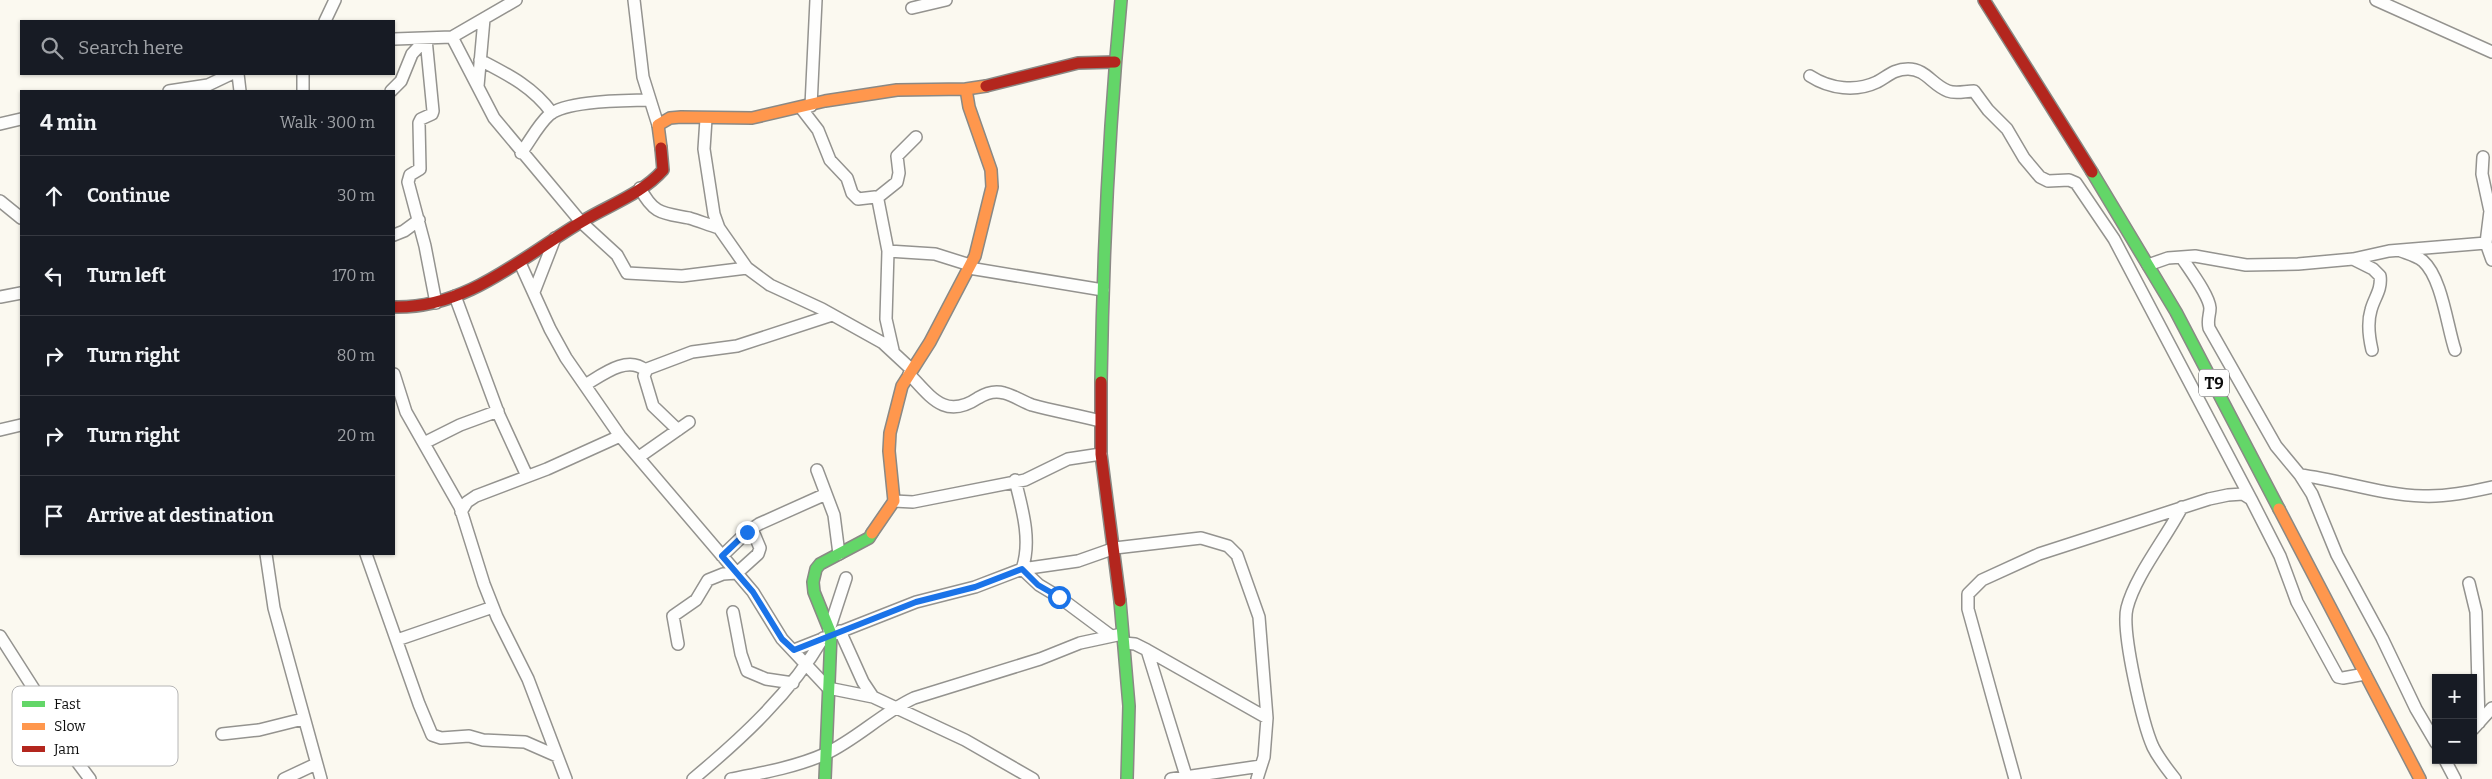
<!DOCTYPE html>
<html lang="en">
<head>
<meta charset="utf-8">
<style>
  :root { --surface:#171b24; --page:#242831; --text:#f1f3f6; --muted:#9ea1a6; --line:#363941 }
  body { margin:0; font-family:Bitter,serif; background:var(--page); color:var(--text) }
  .controls { position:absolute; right:15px; bottom:15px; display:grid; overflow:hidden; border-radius:0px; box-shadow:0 1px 4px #0004 }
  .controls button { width:45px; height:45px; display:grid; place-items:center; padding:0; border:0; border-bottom:1px solid var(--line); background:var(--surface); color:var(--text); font:25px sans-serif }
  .stop { position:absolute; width:15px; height:15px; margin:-11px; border:4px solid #1a73e8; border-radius:50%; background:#fff }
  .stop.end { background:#1a73e8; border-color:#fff; box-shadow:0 1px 5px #0008 }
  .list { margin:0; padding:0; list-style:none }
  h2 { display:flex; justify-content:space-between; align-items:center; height:65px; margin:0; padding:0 20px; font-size:21px }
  h2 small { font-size:16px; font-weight:400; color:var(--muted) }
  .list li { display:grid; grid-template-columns:32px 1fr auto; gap:15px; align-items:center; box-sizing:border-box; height:80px; padding:0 20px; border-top:1px solid var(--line) }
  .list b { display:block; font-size:19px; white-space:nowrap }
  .list em { font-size:16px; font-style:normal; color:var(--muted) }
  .icon { flex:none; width:28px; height:28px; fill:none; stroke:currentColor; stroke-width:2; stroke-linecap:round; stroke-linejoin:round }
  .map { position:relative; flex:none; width:2492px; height:779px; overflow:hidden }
  .search { position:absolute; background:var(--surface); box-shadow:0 1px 4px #0004; left:20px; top:20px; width:375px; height:55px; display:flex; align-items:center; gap:12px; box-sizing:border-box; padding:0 18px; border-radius:0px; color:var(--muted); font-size:19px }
  .panel { position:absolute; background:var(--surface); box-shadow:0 1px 4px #0004; left:20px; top:90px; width:375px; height:465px; border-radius:0px }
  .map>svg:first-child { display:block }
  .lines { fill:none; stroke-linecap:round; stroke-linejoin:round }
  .street-casing { stroke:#94938f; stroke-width:14 }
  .fast-casing { stroke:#8a8985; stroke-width:14 }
  .slow-casing { stroke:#8a8985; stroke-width:14 }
  .jam-casing { stroke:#8a8985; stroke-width:14 }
  .street { stroke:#fefefd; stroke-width:11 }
  .fast { stroke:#63d668; stroke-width:11 }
  .slow { stroke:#ff974d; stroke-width:11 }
  .jam { stroke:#b3261e; stroke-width:11 }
  .route { stroke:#1a73e8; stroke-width:6 }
  .labels { text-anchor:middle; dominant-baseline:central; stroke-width:5; stroke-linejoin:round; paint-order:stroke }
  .shield { fill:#fff; stroke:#555; stroke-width:1 }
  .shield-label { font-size:16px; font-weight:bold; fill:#0c0c0c }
  .key { fill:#fff; stroke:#b6b6b6; stroke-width:1 }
  .key-label { font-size:14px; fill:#0c0c0c }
</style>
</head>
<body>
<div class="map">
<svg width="2492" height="779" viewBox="0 0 2492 779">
  <rect width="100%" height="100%" fill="#fbf9f0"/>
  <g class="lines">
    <!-- street casing -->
    <g class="street-casing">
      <path id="street" d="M 634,0 L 643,77 L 658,125
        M 2376,0 L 2492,52
        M 912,8 L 946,0
        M 325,21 L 335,0
        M 452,37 L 494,118 L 581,222 L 617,255 L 627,273 L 682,276 L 747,268
        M 394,39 L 452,37 L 516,0
        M 426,39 L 433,111 L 432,114 L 421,119 L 419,123 L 420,169 L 410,175 L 408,182 L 425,246 L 436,303
        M 480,60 C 509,75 533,87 552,113
        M 238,74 L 240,91
        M 303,74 L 303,91
        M 1810,76 C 1830,89 1856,92 1877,82 C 1888,76 1894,69 1908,69 C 1926,69 1932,85 1948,91 C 1956,94 1965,91 1974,91 L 1988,110 L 2007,129 L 2024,158 L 2040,177 L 2048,181 L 2069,180 L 2076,183 L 2114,239 L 2251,499
        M 478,86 L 484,19
        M 169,91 L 208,85 L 231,74
        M 391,91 L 401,81 L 412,54 L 426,39
        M 811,106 L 816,0
        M 801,108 L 818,130 L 830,160 L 847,178 L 852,193 L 858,199 L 875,197 L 878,200 L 888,251 L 886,319 L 893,350
        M 706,119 L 704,149 L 714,214 L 719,228 L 747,268 L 770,285 L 822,309 L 883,343 L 911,369
        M 0,124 L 21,119
        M 521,153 C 530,141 538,125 549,115 C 567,100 626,101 649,100
        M 2483,157 L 2482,174 L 2490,211 L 2486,243 L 2492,260
        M 640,188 C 654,215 663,213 689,218 C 699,221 709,225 719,228
        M 877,198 L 897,182 L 899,173 L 897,156 L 916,137
        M 0,201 L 21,218
        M 394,235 L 404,231 L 419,220
        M 888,251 L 935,254 L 970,265
        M 2401,251 C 2409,254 2417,256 2423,261 C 2442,278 2447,326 2455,350
        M 2182,258 C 2189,269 2209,295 2210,308 C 2210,315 2207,319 2209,328 L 2276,446 L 2300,475 L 2312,494 L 2337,555 L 2382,638 L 2416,709 L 2436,743
        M 2353,259 L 2373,269 L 2380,276 C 2382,290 2374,298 2371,310 C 2367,323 2369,337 2372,350
        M 520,263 L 550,329 L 566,358 L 620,436 L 753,592 L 782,639 L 828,688 L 873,697
        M 2148,265 L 2168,258 L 2195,256 L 2246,265 L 2298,264 L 2353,259 L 2389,251 L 2486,243
        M 969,268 L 1103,290
        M 534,292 L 555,238
        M 455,296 L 499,415 L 527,476
        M 0,297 L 21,293
        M 394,374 L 406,412 L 460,507 L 484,584 L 497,617 L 528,679 L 566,779
        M 909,374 C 931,397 945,420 978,398 C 986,393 994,390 1004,393 C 1013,395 1023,402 1032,405 C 1054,411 1077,415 1100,421
        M 585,385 C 602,375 627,355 645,370
        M 0,430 L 21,425
        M 678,430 L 653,406 L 644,376 L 647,369 L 692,352 L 737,346 L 832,315
        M 424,443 L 460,425 L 498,411
        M 639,457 L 689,422
        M 817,470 L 834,515 L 839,554
        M 2300,475 C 2341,480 2381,495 2423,496 C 2446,497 2469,492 2492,487
        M 1015,480 C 1022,508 1032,541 1022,569 L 1039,585 L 1059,597 L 1110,635
        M 894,501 L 913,502 L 1025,480 L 1068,459 L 1101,454
        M 461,512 L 467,502 L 476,496 L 547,469 L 620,436
        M 266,554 L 274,608 L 321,779
        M 366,554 L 419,704 L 432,735 L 441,738 L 469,736 L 483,740 L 525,742 L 557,756
        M 722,556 L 747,532 L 759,524 L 826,494
        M 2469,583 L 2476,612 L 2479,723
        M 733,612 L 741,654 L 747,671 L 766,679 L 793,683
        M 829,630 L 846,578
        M 840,631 L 863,682 L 873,697 L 965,740 L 1033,779
        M 0,636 L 46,708 L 60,739 L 90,779
        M 397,640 L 493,607
        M 1124,643 L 1135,644 L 1147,650 L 1267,718
        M 678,644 L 673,616 L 696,600 L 708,580 L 723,574 L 737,573 L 758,554 L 760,548 L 752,529
        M 794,650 L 916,602 L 975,587 L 1022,569 L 1078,561 L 1115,548 L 1201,538 L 1228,546 L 1237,555 L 1259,617 L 1267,718 L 1264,757 L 1257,779
        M 1147,650 L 1187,779
        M 2473,729 L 2492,708
        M 222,734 L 259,730 L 303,719
        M 2445,760 L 2455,779
        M 284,779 L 316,764
        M 693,779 C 742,738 791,693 823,638
        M 731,779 C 762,773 796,767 825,754 C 857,739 882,713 914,698 L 1040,659 L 1080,643 L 1122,634
        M 1171,779 L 1261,766
        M 2015,779 L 1968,609 L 1968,594 L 1982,580 L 2039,554 L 2209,499 L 2228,495 L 2243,494 L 2251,499 L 2280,556 L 2297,602 L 2338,677 L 2343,678 L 2365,674
        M 2175,779 C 2167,769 2159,759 2153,747 C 2143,725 2121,631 2127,608 C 2135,576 2166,538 2182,507"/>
    </g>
    <!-- fast casing -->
    <g class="fast-casing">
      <path id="fast" d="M 2092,172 L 2176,312 L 2279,509
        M 1101,382 C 1103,254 1109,127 1121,0
        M 1120,601 L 1129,706 L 1127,779
        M 825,779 L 831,634 L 814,592 L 813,582 L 816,569 L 820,564 L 869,538 L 872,533"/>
    </g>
    <!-- slow casing -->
    <g class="slow-casing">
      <path id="slow" d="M 661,148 L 658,125 L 670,118 L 681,117 L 752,118 L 825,101 L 897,90 L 966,89 L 986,86
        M 2279,509 L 2420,779
        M 872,533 L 894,501 L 889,451 L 890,433 L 902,386 L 930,342 L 975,256 L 992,187 L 991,170 L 969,107 L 966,89"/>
    </g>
    <!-- jam casing -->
    <g class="jam-casing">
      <path id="jam" d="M 1984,0 L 2092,172
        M 986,86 L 1078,63 L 1115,62
        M 394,307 C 467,309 523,256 583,221 C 609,205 642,194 663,170 L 661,148
        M 1101,382 L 1101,454 L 1120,601"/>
    </g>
    <!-- street -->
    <use href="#street" class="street"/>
    <!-- fast -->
    <use href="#fast" class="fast"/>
    <!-- slow -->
    <use href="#slow" class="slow"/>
    <!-- jam -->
    <use href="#jam" class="jam"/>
  </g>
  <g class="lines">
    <!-- route -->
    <path class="route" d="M 747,532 L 722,556 L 753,592 L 782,639 L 794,650 L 916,602 L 975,587 L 1022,569 L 1038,585 L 1059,597"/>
  </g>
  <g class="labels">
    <!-- shield labels -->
    <rect class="shield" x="2199" y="369.5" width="30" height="27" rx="4"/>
    <g class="shield-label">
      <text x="2214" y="383">T9</text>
    </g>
  </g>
  <!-- legend -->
  <rect x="12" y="686" width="166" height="80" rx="8" class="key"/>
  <rect x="22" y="701" width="23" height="6" fill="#63d668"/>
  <rect x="22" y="723" width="23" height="7" fill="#ff974d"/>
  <rect x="22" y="746" width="23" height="6" fill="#b3261e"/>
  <g class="key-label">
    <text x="54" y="709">Fast</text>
    <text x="54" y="731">Slow</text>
    <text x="54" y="754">Jam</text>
  </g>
</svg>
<div class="controls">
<button>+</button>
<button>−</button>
</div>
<div class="stop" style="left:1059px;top:597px"></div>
<div class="stop end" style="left:747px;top:532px"></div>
<div class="search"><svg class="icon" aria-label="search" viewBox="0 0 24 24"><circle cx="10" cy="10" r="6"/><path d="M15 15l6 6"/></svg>Search here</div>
<section class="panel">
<h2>4 min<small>Walk · 300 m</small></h2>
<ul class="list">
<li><svg class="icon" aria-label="ahead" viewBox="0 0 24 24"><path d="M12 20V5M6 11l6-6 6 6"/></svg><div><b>Continue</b></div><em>30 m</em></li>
<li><svg class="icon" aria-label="left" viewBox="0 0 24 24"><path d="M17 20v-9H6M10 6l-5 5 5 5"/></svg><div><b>Turn left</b></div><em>170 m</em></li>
<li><svg class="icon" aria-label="right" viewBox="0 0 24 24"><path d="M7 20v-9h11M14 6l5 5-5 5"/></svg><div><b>Turn right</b></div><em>80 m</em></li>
<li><svg class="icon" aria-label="right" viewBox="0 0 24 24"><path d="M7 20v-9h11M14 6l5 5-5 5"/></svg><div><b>Turn right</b></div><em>20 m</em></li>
<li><svg class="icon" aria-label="arrive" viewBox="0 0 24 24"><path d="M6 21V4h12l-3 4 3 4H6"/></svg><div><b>Arrive at destination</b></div></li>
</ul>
</section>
</div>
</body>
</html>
